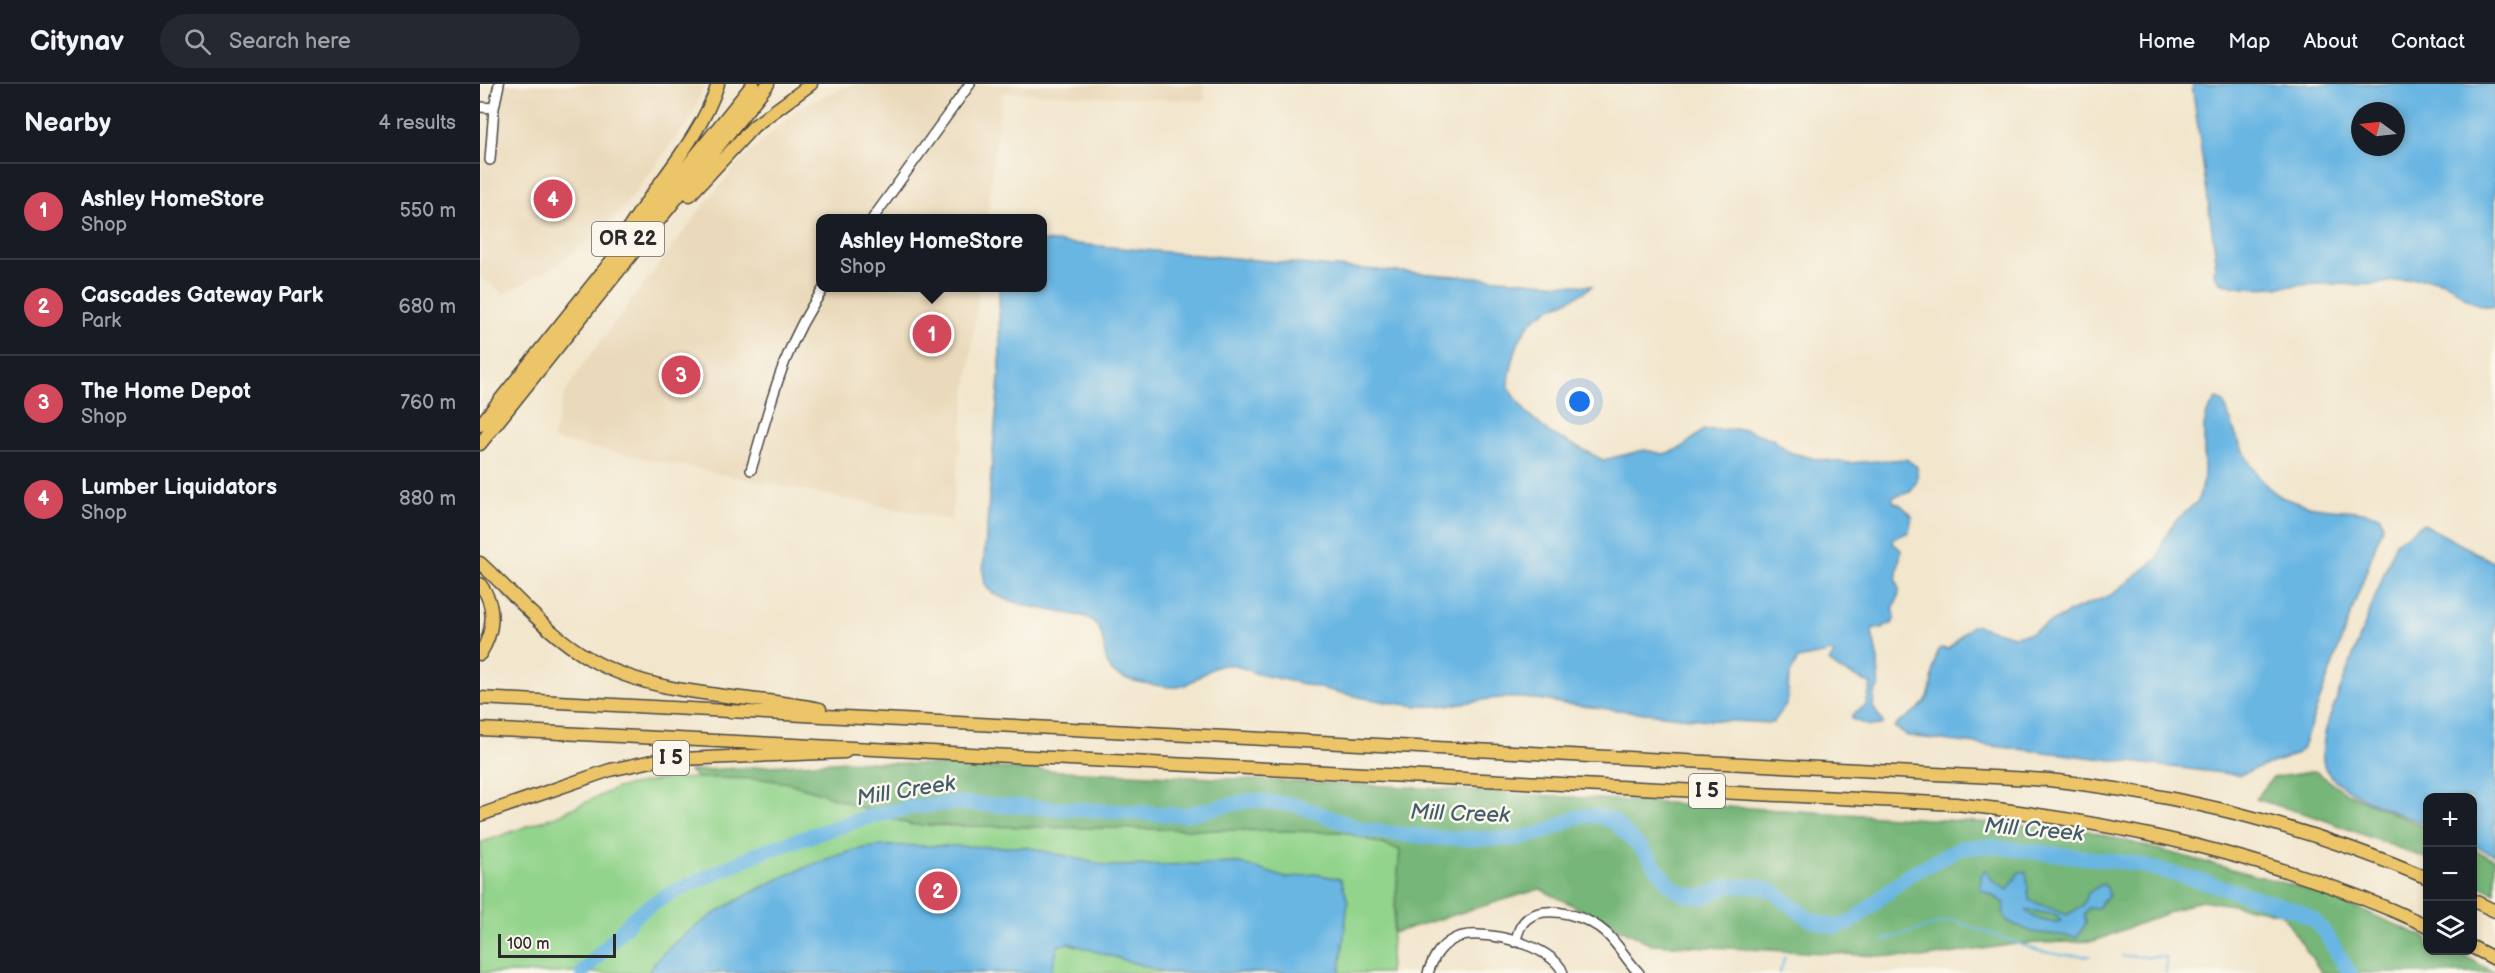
<!DOCTYPE html>
<html lang="en">
<head>
<meta charset="utf-8">
<style>
  :root { --surface:#171b24; --page:#242831; --text:#f1f3f6; --muted:#9ea1a6; --line:#363941; --accent:#d1495b }
  body { margin:0; font-family:"Balsamiq Sans",sans-serif; background:var(--page); color:var(--text) }
  .controls { position:absolute; right:18px; bottom:18px; display:grid; overflow:hidden; border-radius:12px; box-shadow:0 3px 9px #0003 }
  .controls button { width:54px; height:54px; display:grid; place-items:center; padding:0; border:0; border-bottom:2px solid var(--line); background:var(--surface); color:var(--text); font:30px sans-serif }
  .compass { position:absolute; left:1871px; top:18px; width:54px; height:54px; border-radius:50%; background:var(--surface); box-shadow:0 3px 9px #0003; rotate:285deg }
  .scale { position:absolute; left:18px; bottom:15px; width:118px; box-sizing:border-box; padding-left:6px; border:3px solid #2b2b2b; border-top:0; font-size:16px; line-height:21px; white-space:nowrap; color:#2b2b2b; -webkit-text-stroke:4px #fbf7ec; paint-order:stroke }
  .you { position:absolute; left:1100px; top:318px; width:21px; height:21px; margin:-15px; border:4px solid #fff; border-radius:50%; background:#1a73e8; box-shadow:0 0 0 9px #1a73e833 }
  .badge { display:grid; place-items:center; width:39px; height:39px; border-radius:50%; background:var(--accent); color:#fff; font-size:20px; font-weight:700 }
  .pin { position:absolute; translate:-50% -50%; border:3px solid #fff; box-shadow:0 2px 6px #0006 }
  .popup { position:absolute; left:336px; top:130px; width:231px; height:78px; box-sizing:border-box; display:grid; place-content:center; border-radius:12px; background:var(--surface); filter:drop-shadow(0 2px 4px #0005); font-size:20px; white-space:nowrap; color:var(--muted) }
  .popup b { font-size:22px; color:var(--text) }
  .popup::after { content:''; position:absolute; left:50%; top:100%; margin-left:-12px; border:12px solid transparent; border-top-color:var(--surface) }
  .list { margin:0; padding:0; list-style:none }
  h2 { display:flex; justify-content:space-between; align-items:center; height:78px; margin:0; padding:0 24px; font-size:26px }
  h2 small { font-size:20px; font-weight:400; color:var(--muted) }
  .list li { display:grid; grid-template-columns:39px 1fr auto; gap:18px; align-items:center; box-sizing:border-box; height:96px; padding:0 24px; border-top:2px solid var(--line) }
  .list b { display:block; font-size:22px; white-space:nowrap }
  .list p { margin:0; font-size:20px; white-space:nowrap; color:var(--muted) }
  .list em { font-size:20px; font-style:normal; color:var(--muted) }
  .icon { flex:none; width:33px; height:33px; fill:none; stroke:currentColor; stroke-width:2; stroke-linecap:round; stroke-linejoin:round }
  .map { position:relative; flex:none; width:2015px; height:889px; overflow:hidden }
  header { display:flex; align-items:center; gap:36px; box-sizing:border-box; height:84px; padding:0 30px; background:var(--surface); border-bottom:2px solid var(--line) }
  header strong { font-size:28px }
  nav { display:flex; gap:33px; margin-inline-start:auto; font-size:21px }
  .search { width:420px; height:54px; background:var(--page); display:flex; align-items:center; gap:15px; box-sizing:border-box; padding:0 21px; border-radius:33px; color:var(--muted); font-size:22px }
  main { display:flex }
  aside { flex:1; background:var(--surface) }
  .map>svg:first-child { display:block }
  .built { fill:#ead9ba }
  .green { fill:#93d48c; stroke:#5f805c; stroke-width:1.5 }
  .forest { fill:#76b678; stroke:#507052; stroke-width:1.5 }
  .water { fill:#69b6e3; stroke:#4a7087; stroke-width:1.5; fill-rule:evenodd }
  .lines { fill:none; stroke-linecap:round; stroke-linejoin:round }
  .stream { stroke:#69b6e3; stroke-width:2 }
  .river { stroke:#69b6e3; stroke-width:15 }
  .minor-casing { stroke:#494743; stroke-width:12 }
  .highway-casing { stroke:#494743; stroke-width:15 }
  .minor { stroke:#fff; stroke-width:9 }
  .highway { stroke:#edc569; stroke-width:12 }
  .labels { text-anchor:middle; dominant-baseline:central; stroke-width:5; stroke-linejoin:round; paint-order:stroke }
  .shield { fill:#fbf7ec; stroke:#696865; stroke-width:1.5 }
  .shield-label { font-size:20px; font-weight:bold; fill:#2b2b2b }
  .water-label { font-size:22px; font-style:italic; fill:#415c6b; stroke:#fbf7ec }
</style>
</head>
<body>
<header>
<strong>Citynav</strong>
<div class="search"><svg class="icon" aria-label="search" viewBox="0 0 24 24"><circle cx="10" cy="10" r="6"/><path d="M15 15l6 6"/></svg>Search here</div>
<nav><a>Home</a><a>Map</a><a>About</a><a>Contact</a></nav>
</header>
<main>
<aside>
<h2>Nearby<small>4 results</small></h2>
<ul class="list">
<li><span class="badge">1</span><div><b>Ashley HomeStore</b><p>Shop</p></div><em>550 m</em></li>
<li><span class="badge">2</span><div><b>Cascades Gateway Park</b><p>Park</p></div><em>680 m</em></li>
<li><span class="badge">3</span><div><b>The Home Depot</b><p>Shop</p></div><em>760 m</em></li>
<li><span class="badge">4</span><div><b>Lumber Liquidators</b><p>Shop</p></div><em>880 m</em></li>
</ul>
</aside>
<div class="map">
<svg width="2015" height="889" viewBox="0 0 2015 889">
  <rect width="100%" height="100%" fill="#fbf7ec"/>
  <filter id="ink" filterUnits="userSpaceOnUse"><feTurbulence type="fractalNoise" baseFrequency=".0167" numOctaves="2"/><feDisplacementMap in="SourceGraphic" scale="12" xChannelSelector="R" yChannelSelector="G"/><feConvolveMatrix kernelMatrix="1 2 1 2 8 2 1 2 1" color-interpolation-filters="sRGB"/></filter>
  <filter id="wash" filterUnits="userSpaceOnUse"><feTurbulence type="fractalNoise" baseFrequency=".008" numOctaves="4" result="noise"/><feDisplacementMap in="SourceGraphic" scale="24" xChannelSelector="R" yChannelSelector="G"/><feGaussianBlur stdDeviation="1.35" result="paint"/><feColorMatrix in="noise" values="0 0 0 0 0 0 0 0 0 0 0 0 0 0 0 0 0 1.4 0 .05"/><feComposite in="paint" operator="in"/></filter>
  <g filter="url(#wash)">
    <rect width="100%" height="100%" fill="#f2e6cd"/>
    <!-- built -->
    <path class="built" d="M 19,0 L 225,0 L 212,33 L 141,127 L 121,148 L 70,185 L 24,210 L 0,193 L 2,74 L 10,76 Z
      M 374,0 L 725,0 L 725,17 L 522,8 L 507,134 L 341,134 L 341,204 L 499,204 L 471,436 L 72,356 L 85,309 L 105,278 L 215,133 L 256,82 L 321,22 Z"/>
    <!-- green -->
    <path class="green" d="M 218,694 C 250,695 284,692 315,701 C 355,712 393,730 433,741 L 864,748 L 920,766 L 909,889 L 0,889 L 0,759 L 76,732 L 137,704 L 178,696 Z"/>
    <!-- forest -->
    <path class="forest" d="M 368,677 L 926,703 L 1597,744 L 1842,809 L 1947,854 L 1948,866 L 1976,867 L 2015,889 L 1842,889 L 1801,829 L 1721,816 L 1614,857 L 1536,860 L 1441,874 L 1171,860 L 1060,805 L 913,849 L 920,766 L 864,748 L 433,741 C 393,730 355,712 315,701 C 284,692 250,695 218,694 L 209,687 Z
      M 1835,687 L 1867,709 L 1947,744 L 1947,775 L 1839,734 L 1776,715 L 1792,694 Z
      M 1992,765 L 2015,775 L 2015,809 L 1993,798 Z"/>
    <!-- water -->
    <path class="water" d="M 1712,0 L 2015,0 L 2015,223 C 1979,222 1979,197 1950,195 C 1932,193 1913,198 1896,200 C 1879,202 1862,199 1845,200 C 1812,200 1772,209 1740,198 L 1734,189 L 1736,175 ZM 1880,27 L 1916,27 L 1916,63 L 1880,63 Z
      M 563,157 L 842,182 L 1112,202 C 1097,215 1079,219 1062,229 C 1037,246 1032,276 1028,303 L 1046,328 L 1068,348 L 1123,376 L 1164,366 L 1184,370 L 1201,364 L 1224,346 L 1265,345 L 1294,356 L 1309,368 L 1336,375 L 1369,379 L 1426,375 L 1437,383 L 1437,397 L 1430,408 L 1413,413 L 1413,418 L 1421,421 L 1432,432 L 1429,448 L 1413,455 L 1413,459 L 1421,466 L 1416,496 C 1422,506 1419,515 1413,524 L 1415,533 L 1412,540 L 1405,541 L 1403,545 L 1393,544 L 1392,548 L 1398,576 L 1399,601 L 1394,611 L 1393,623 L 1403,639 L 1400,641 L 1389,642 L 1372,635 L 1372,631 L 1386,621 L 1391,600 L 1358,585 L 1349,577 L 1354,571 L 1352,568 L 1318,575 L 1309,593 L 1307,619 L 1293,639 L 1229,636 L 1084,620 C 1063,615 1042,613 1020,614 C 993,616 966,624 939,622 C 885,618 834,601 782,591 C 772,589 761,582 751,581 C 730,579 720,596 702,602 C 693,606 649,597 639,592 C 615,581 634,545 606,533 C 585,528 517,521 506,502 C 504,498 504,492 503,488 L 520,283 L 519,204 L 563,204 Z
      M 1736,315 L 1744,318 C 1754,349 1772,399 1804,414 C 1813,418 1826,421 1835,423 C 1857,427 1879,425 1900,432 L 1903,441 L 1822,665 L 1815,671 L 1759,691 L 1428,652 L 1414,643 C 1423,635 1436,628 1444,619 C 1456,604 1450,580 1460,564 L 1468,565 C 1479,556 1482,547 1494,541 L 1534,552 L 1551,549 L 1594,526 L 1631,511 L 1678,474 L 1683,457 L 1695,437 L 1718,417 L 1724,392 L 1724,342 L 1727,329 Z
      M 1943,440 L 2015,479 L 2015,771 L 1993,761 L 1992,714 L 1948,714 L 1947,741 C 1922,730 1852,708 1844,681 C 1840,667 1845,648 1849,635 L 1916,458 Z
      M 456,762 L 546,763 L 629,782 L 760,779 L 806,794 L 834,790 L 861,795 L 868,817 L 860,889 L 687,889 L 588,859 L 578,862 L 571,889 L 168,889 C 195,839 336,770 392,763 C 413,760 435,762 456,762 Z
      M 1506,785 L 1512,796 L 1528,806 L 1539,788 L 1546,788 L 1549,816 L 1587,831 L 1602,822 L 1607,810 L 1622,800 L 1627,803 L 1629,812 L 1621,818 L 1618,825 L 1608,824 L 1604,831 L 1606,839 L 1597,853 L 1552,848 L 1527,837 L 1523,828 L 1525,819 L 1500,805 L 1501,791 ZM 1546,826 L 1577,831 L 1581,837 C 1571,840 1551,835 1546,826 Z"/>
    <g class="lines">
      <!-- stream -->
      <path class="stream" d="M 1403,856 L 1472,836 L 1559,867 L 1582,871 L 1611,872
        M 1642,872 L 1686,873 L 1686,889
        M 1300,889 L 1305,872"/>
      <!-- river -->
      <path class="river" d="M 102,889 L 157,830 L 185,812 L 284,767 L 388,733 L 433,723 L 474,719 L 703,731 L 771,716 L 817,721 L 883,746 L 958,754 L 1036,755 L 1064,748 L 1099,732 L 1117,732 L 1133,737 L 1163,766 L 1190,801 L 1203,810 L 1224,813 L 1247,802 L 1279,802 L 1294,808 L 1329,835 L 1354,843 L 1370,839 L 1430,790 L 1481,764 L 1507,762 L 1652,779 L 1729,799 L 1818,827 L 1834,836 L 1845,849 L 1870,889"/>
    </g>
  </g>
  <g filter="url(#ink)">
    <g class="lines">
      <!-- minor casing -->
      <g class="minor-casing">
        <path id="minor" d="M 0,23 L 14,24
          M 10,76 L 14,24 L 19,0
          M 393,134 L 490,0
          M 271,386 C 291,319 303,262 344,204
          M 1035,858 C 1038,849 1040,840 1048,834 C 1069,819 1110,834 1126,849 C 1139,861 1147,877 1159,889
          M 948,889 C 953,875 959,863 972,856 C 996,841 1074,861 1083,889"/>
      </g>
      <!-- highway casing -->
      <g class="highway-casing">
        <path id="highway" d="M 210,111 L 274,42 L 331,0
          M 146,149 C 175,100 220,56 238,0
          M 0,341 L 273,0
          M 0,360 L 288,0
          M 0,479 C 36,512 67,550 110,575 C 178,614 264,610 340,625
          M 0,500 C 17,522 14,548 0,570
          M 0,614 L 1569,696 C 1703,711 1823,741 1948,794
          M 0,645 L 1476,720 C 1639,738 1798,773 1948,842
          M 0,731 L 130,686 L 177,676 L 365,668
          M 1992,816 L 2015,827
          M 1992,863 L 2015,875"/>
      </g>
      <!-- minor -->
      <use href="#minor" class="minor"/>
      <!-- highway -->
      <use href="#highway" class="highway"/>
    </g>
  </g>
  <g class="labels">
    <!-- shield labels -->
    <g class="shield">
      <rect x="112" y="138" width="72" height="34" rx="4.5"/>
      <rect x="173" y="657" width="36" height="34" rx="4.5"/>
      <rect x="1209" y="690" width="36" height="34" rx="4.5"/>
    </g>
    <g class="shield-label">
      <text x="148" y="155">OR 22</text>
      <text x="191" y="674">I 5</text>
      <text x="1227" y="707">I 5</text>
    </g>
    <!-- water labels -->
    <g class="water-label">
      <text transform="translate(426 707) rotate(-9)">Mill Creek</text>
      <text transform="translate(980 730) rotate(2)">Mill Creek</text>
      <text transform="translate(1554 746) rotate(5)">Mill Creek</text>
    </g>
  </g>
</svg>
<div class="controls">
<button>+</button>
<button>−</button>
<button><svg class="icon" aria-label="layers" viewBox="0 0 24 24"><path d="M12 4l9 5-9 5-9-5zM3 14l9 5 9-5"/></svg></button>
</div>
<svg class="compass" viewBox="-18 -18 36 36"><path d="M0-13l5 13h-10z" fill="#e53935"/><path d="M0 13l5-13h-10z" fill="#9ea1a6"/></svg>
<div class="scale">100 m</div>
<div class="you"></div>
<div class="pin badge" style="left:452px;top:250px">1</div>
<div class="popup"><b>Ashley HomeStore</b>Shop</div>
<div class="pin badge" style="left:458px;top:807px">2</div>
<div class="pin badge" style="left:201px;top:291px">3</div>
<div class="pin badge" style="left:73px;top:115px">4</div>
</div>
</main>
</body>
</html>
